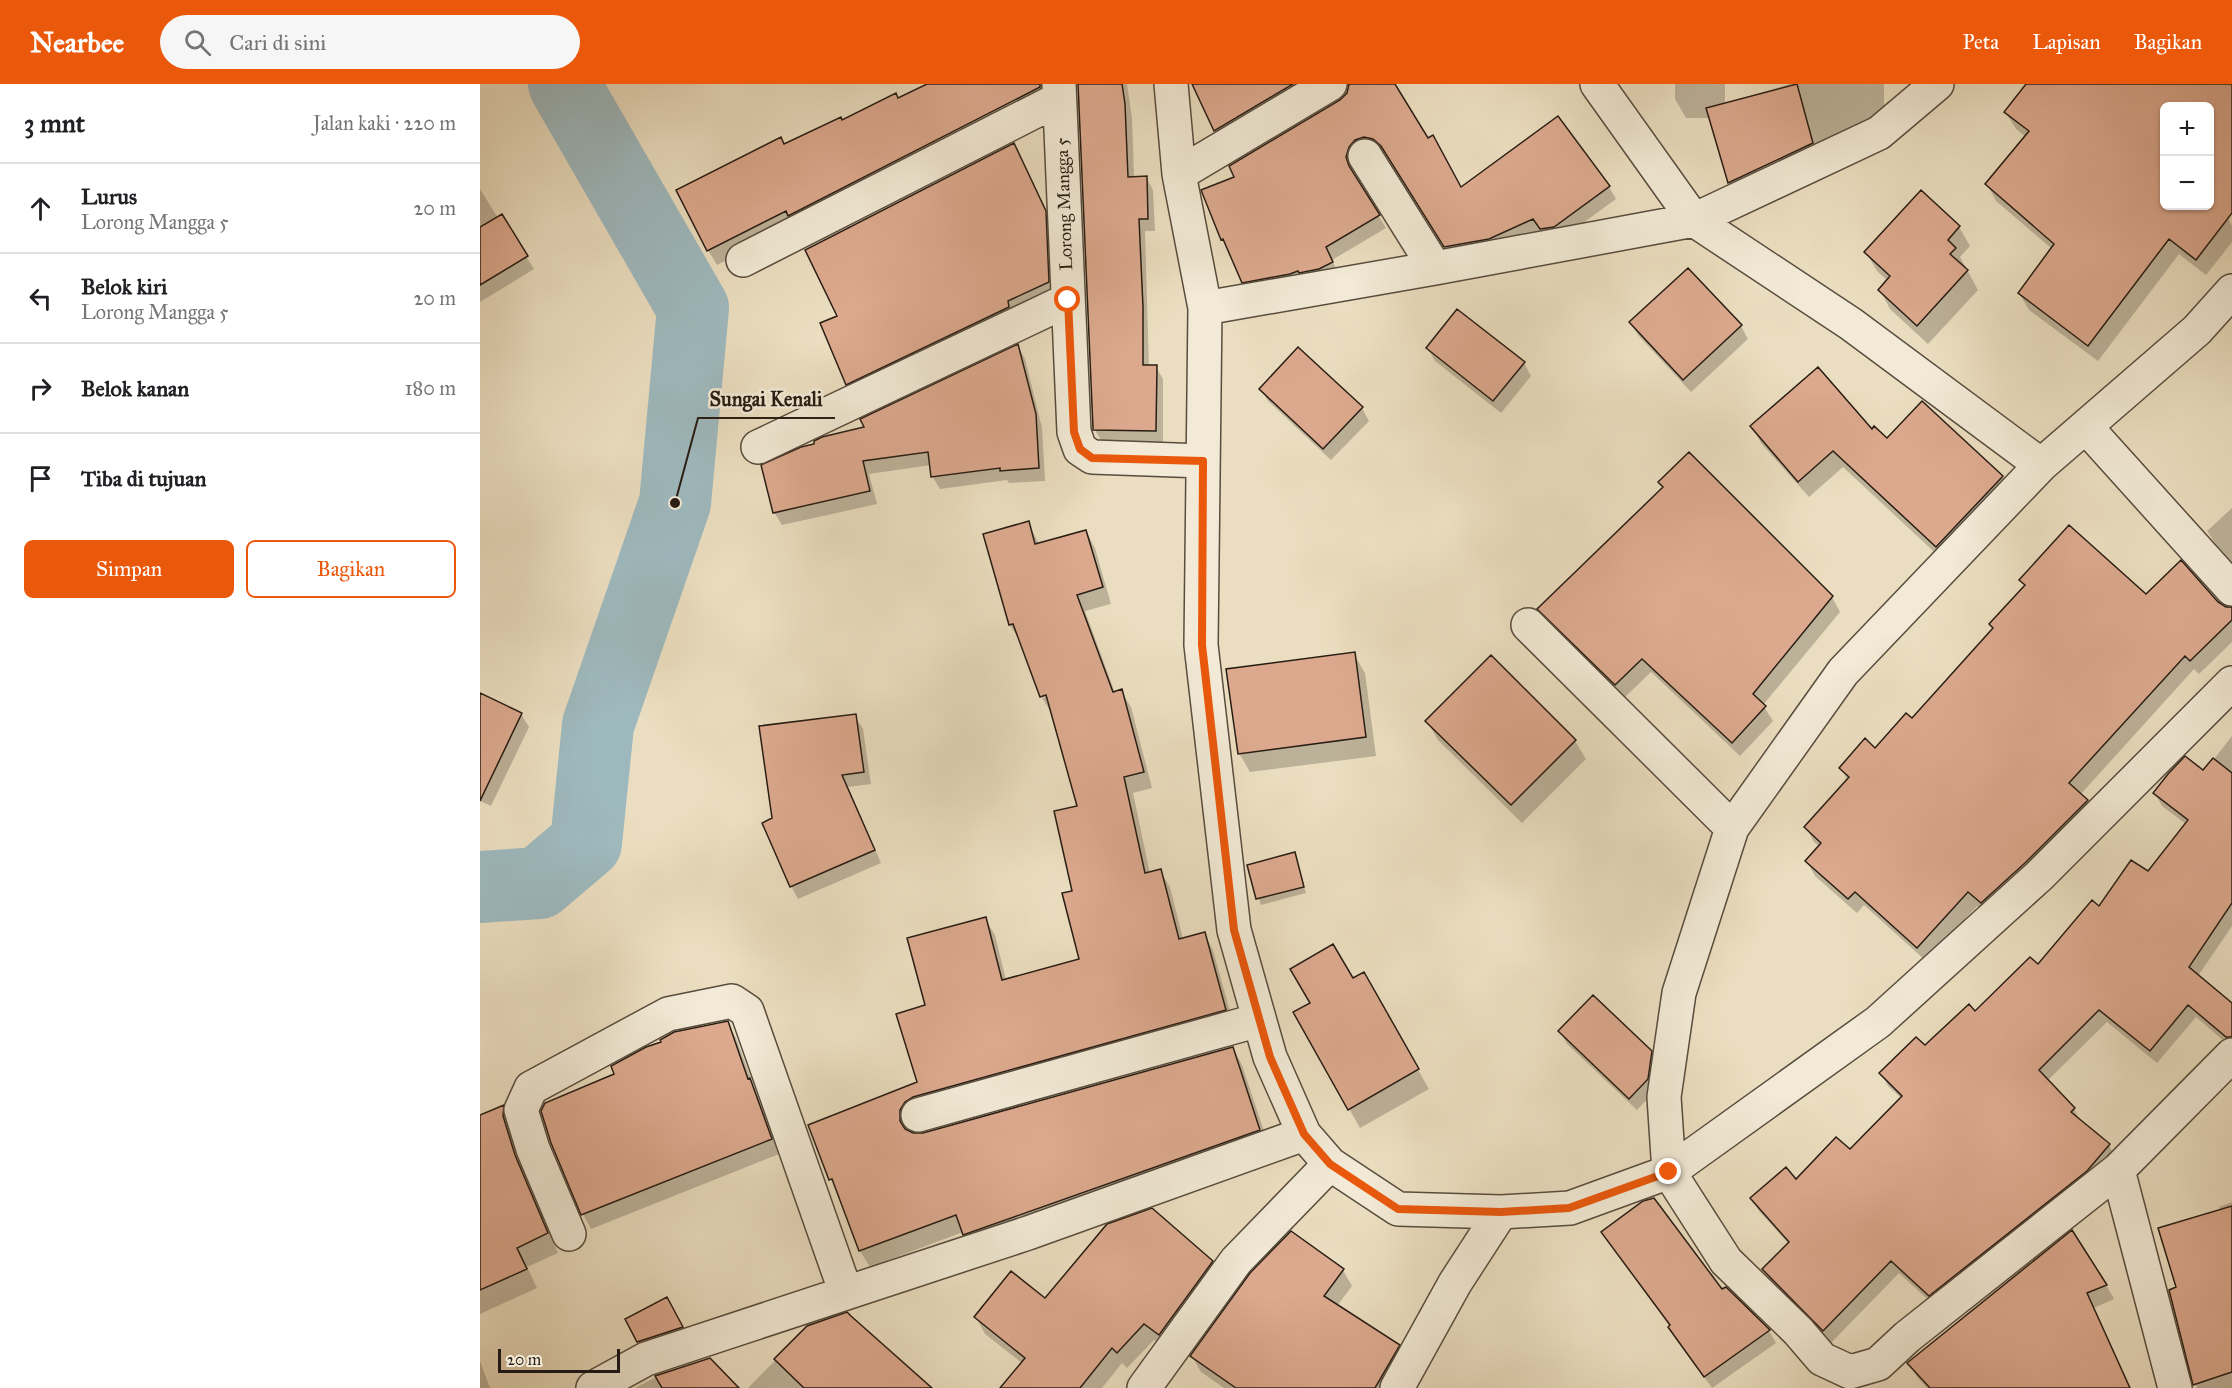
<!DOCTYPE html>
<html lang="id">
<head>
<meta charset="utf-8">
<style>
  :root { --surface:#fff; --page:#f6f6f6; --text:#202124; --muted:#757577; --line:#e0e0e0; --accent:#ea580c }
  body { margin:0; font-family:"IM FELL Great Primer",serif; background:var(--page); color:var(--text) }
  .controls { position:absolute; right:18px; top:18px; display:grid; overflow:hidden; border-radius:9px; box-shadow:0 2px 4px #0004 }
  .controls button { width:54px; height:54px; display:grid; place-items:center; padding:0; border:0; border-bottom:2px solid var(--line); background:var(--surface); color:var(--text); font:30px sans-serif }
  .scale { position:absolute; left:18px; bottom:15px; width:122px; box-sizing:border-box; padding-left:6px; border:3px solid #271c13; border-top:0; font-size:16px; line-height:21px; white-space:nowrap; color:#271c13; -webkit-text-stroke:4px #f2ead6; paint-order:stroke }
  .stop { position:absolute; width:18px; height:18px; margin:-14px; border:4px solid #ea580c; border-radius:50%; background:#fff }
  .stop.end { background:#ea580c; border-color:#fff; box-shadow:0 2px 6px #0008 }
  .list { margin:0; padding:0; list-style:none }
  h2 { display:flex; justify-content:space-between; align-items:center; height:78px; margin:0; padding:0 24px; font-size:26px }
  h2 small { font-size:20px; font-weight:400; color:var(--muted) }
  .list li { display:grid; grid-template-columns:39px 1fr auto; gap:18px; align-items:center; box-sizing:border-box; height:90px; padding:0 24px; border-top:2px solid var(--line) }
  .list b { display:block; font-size:22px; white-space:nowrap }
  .list p { margin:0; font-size:20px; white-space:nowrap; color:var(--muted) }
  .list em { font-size:20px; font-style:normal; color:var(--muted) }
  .actions { display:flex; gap:12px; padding:18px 24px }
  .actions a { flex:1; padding:14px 0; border:2px solid var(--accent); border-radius:9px; text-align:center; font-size:21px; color:var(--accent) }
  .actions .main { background:var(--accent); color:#fff }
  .icon { flex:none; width:33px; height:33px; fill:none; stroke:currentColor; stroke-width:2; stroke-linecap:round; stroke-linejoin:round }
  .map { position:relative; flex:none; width:1752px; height:1304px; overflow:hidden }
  header { display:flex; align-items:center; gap:36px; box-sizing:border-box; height:84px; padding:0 30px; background:var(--accent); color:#fff }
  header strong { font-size:28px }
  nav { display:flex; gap:33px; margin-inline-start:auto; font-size:21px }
  .search { width:420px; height:54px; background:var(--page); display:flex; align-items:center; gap:15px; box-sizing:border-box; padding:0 21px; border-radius:33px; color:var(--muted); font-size:22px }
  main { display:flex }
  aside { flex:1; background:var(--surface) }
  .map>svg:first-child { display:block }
  .shadow { fill:#0003 }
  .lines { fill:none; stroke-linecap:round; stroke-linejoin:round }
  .river { stroke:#9eb9be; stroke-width:72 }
  .building { fill:#dca98e; stroke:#271c13; stroke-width:1.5; fill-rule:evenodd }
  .minor-casing { stroke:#584c3e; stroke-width:36 }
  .minor { stroke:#f2ead6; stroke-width:33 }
  .route { stroke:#ea580c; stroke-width:8 }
  .labels { text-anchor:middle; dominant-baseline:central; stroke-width:5; stroke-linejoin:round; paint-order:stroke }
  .street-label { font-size:18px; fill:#271c13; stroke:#f2ead6 }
  .leader { fill:none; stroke:#271c13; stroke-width:2 }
  .callout-dot { fill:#271c13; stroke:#f2ead6; stroke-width:2 }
  .callout-label { font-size:20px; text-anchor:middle; font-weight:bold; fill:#271c13; stroke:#f2ead6; stroke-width:5; stroke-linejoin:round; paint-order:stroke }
</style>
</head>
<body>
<header>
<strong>Nearbee</strong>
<div class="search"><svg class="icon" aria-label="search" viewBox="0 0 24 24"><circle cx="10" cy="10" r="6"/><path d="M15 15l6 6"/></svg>Cari di sini</div>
<nav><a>Peta</a><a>Lapisan</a><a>Bagikan</a></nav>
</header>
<main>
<aside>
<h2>3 mnt<small>Jalan kaki · 220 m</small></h2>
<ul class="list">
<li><svg class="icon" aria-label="ahead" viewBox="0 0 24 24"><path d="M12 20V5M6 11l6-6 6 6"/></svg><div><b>Lurus</b><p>Lorong Mangga 5</p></div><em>20 m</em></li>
<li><svg class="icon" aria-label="left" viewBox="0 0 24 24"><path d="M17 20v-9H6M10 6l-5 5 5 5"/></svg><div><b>Belok kiri</b><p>Lorong Mangga 5</p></div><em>20 m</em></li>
<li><svg class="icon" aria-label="right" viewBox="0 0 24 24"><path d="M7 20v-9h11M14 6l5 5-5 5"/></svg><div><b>Belok kanan</b></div><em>180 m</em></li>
<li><svg class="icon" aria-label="arrive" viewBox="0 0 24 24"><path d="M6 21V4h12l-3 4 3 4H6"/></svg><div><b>Tiba di tujuan</b></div></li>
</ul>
<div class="actions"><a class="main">Simpan</a><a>Bagikan</a></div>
</aside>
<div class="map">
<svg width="1752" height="1304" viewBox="0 0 1752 1304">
  <rect width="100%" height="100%" fill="#ebdec0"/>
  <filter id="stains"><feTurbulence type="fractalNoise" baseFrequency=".00333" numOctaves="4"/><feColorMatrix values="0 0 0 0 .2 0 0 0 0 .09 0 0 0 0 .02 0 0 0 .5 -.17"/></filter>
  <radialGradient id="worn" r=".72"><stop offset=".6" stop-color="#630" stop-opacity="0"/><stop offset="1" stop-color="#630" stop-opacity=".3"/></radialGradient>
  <!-- shadow -->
  <path class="shadow" d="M 450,0 L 565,0 L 570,9 L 237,181 L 228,166 L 304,62 L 418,15 Z
    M 599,0 L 647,0 L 652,34 L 654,94 L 666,93 L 673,106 L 675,147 L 665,147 L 669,283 L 676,283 L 683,295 L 683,359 L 622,358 L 615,346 Z
    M 714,0 L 841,0 L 742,59 Z
    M 870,0 L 913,0 L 947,56 L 981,105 L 1129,103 L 1136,115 L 1081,155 L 1069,157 L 1061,147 L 1016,167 L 973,175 L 910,75 L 902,67 L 892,65 L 875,76 L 873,87 L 875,94 L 906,144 L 852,176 L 859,191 L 771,210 L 742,155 L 723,107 L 756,94 L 861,17 L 867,10 Z
    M 1195,0 L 1245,0 L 1245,20 L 1310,0 L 1404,0 L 1404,29 L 1256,111 L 1249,99 L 1231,34 L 1206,34 L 1195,15 Z
    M 1548,0 L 1643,0 L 1617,36 L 1684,87 L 1684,122 L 1730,121 L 1748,134 L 1752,142 L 1752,158 L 1726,191 L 1699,170 L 1618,277 L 1549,226 L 1539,209 L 1572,165 L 1516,117 L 1507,100 L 1546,53 L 1536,45 L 1526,29 Z
    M 1648,0 L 1752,0 L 1752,72 L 1730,57 L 1730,22 L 1684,22 L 1684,25 Z
    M 540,74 L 572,141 L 575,211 L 374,312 L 367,300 L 359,233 Z
    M 0,105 L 18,134 L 21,132 L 54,185 L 0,218 Z
    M 1441,108 L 1479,143 L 1490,162 L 1480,173 L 1498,206 L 1448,260 L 1410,225 L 1400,206 L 1408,197 L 1397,187 L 1386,168 Z
    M 1151,238 L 1261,242 L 1268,255 L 1211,308 L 1158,251 Z
    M 538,262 L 545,275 L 562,344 L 565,397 L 529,399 L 527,396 L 460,405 L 452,392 L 451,381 L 389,390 L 397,420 L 302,441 L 294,428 L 386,344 Z
    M 948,265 L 1044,279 L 1051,292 L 1021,329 L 955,277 Z
    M 781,305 L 882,324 L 889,337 L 851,376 L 788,317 Z
    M 1272,342 L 1392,347 L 1407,356 L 1522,393 L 1531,410 L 1466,479 L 1363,383 L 1329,413 L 1281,359 Z
    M 1180,398 L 1352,513 L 1360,528 L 1283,621 L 1293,637 L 1260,672 L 1171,588 L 1144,614 L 1067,540 L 1059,526 L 1184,405 Z
    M 1752,424 L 1752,478 L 1735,459 L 1727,447 Z
    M 548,439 L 559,460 L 606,447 L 615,464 L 631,520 L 605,527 L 635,609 L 641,607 L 651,623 L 672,704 L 653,709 L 670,790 L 680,787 L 690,803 L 703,855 L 724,849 L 733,866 L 754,942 L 429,1043 L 429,1048 L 443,1051 L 753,964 L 762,981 L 789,1062 L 493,1166 L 483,1148 L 390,1183 L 380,1167 L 358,1108 L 351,1095 L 439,999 L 447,922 L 505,835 L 515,851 L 526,896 L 600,876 L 594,808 L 599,723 L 572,628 L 571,628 L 562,614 L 574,610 L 561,612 L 540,557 L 530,541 L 505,451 Z
    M 1541,496 L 1737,519 L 1746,524 L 1752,525 L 1752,558 L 1719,590 L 1714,585 L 1600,711 L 1607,717 L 1616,731 L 1510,833 L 1497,822 L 1446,877 L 1384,821 L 1377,829 L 1335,792 L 1327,778 L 1340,763 L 1334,758 L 1326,743 L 1368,697 L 1361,684 L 1395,666 L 1432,636 L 1514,546 L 1511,540 L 1545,503 Z
    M 874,570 L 885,589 L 896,672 L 770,688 L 759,669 Z
    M 0,611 L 41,630 L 49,643 L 11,722 L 0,717 Z
    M 375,632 L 383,645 L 391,700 L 368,703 L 401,779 L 318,815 L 311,802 L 294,735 Z
    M 947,637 L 1095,657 L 1106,675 L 1042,739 L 958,656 Z
    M 1752,652 L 1752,842 L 1718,892 L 1752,921 L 1752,964 L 1716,933 L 1677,979 L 1627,938 L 1567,997 L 1594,1025 L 1601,1038 L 1629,1061 L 1636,1074 L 1457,1224 L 1419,1189 L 1351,1259 L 1291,1198 L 1284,1186 L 1309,1160 L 1279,1127 L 1272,1115 L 1316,1097 L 1370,1067 L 1422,1015 L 1408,1002 L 1401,989 L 1445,963 L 1558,883 L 1620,824 L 1668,789 L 1706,740 L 1682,722 L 1675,709 L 1724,688 Z
    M 814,770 L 826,809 L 781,821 L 768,782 Z
    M 883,890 L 949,1005 L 880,1044 L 815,929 Z
    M 247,939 L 256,954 L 299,1070 L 111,1145 L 103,1130 L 136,991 Z
    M 1080,947 L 1170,968 L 1178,981 L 1174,1008 L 1157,1026 L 1087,960 Z
    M 23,1023 L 34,1042 L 33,1052 L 45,1091 L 78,1169 L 47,1183 L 57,1204 L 0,1230 L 0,1033 Z
    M 1752,1118 L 1752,1304 L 1717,1304 L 1690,1207 L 1697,1204 L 1741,1127 L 1739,1123 Z
    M 1123,1149 L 1242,1207 L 1245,1205 L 1289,1247 L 1296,1259 L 1232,1304 L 1198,1256 L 1191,1243 Z
    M 732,1178 L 741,1194 L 689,1266 L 674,1256 L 647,1284 L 642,1279 L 622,1304 L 522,1304 L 542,1279 L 505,1250 L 496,1233 Z
    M 863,1186 L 872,1202 L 857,1222 L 918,1262 L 928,1278 L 913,1304 L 744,1304 L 721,1288 L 712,1272 Z
    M 1626,1201 L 1634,1215 L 1614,1224 L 1650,1304 L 1447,1304 L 1437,1293 L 1429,1279 Z
    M 187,1215 L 205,1249 L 162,1264 L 147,1235 Z
    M 328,1243 L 450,1304 L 268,1304 Z
    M 230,1275 L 257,1304 L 155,1304 L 174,1294 Z
    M 0,1277 L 10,1304 L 0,1304 Z"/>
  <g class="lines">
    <!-- river -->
    <path class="river" d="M 0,803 L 59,799 L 106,759 L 118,641 L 195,419 L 213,224 L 84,0"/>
  </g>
  <!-- building -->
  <path class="building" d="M 447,0 L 560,0 L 560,3 L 308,132 L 306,127 L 227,167 L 196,106 L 301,53 L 304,60 L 361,33 L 362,36 L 416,9 L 418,14 Z
    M 598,0 L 642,0 L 645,20 L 648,93 L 667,92 L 668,135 L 659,135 L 663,223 L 663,281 L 677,281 L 676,347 L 613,346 L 613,344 Z
    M 712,0 L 813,0 L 734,47 Z
    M 869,0 L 915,0 L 948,54 L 953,51 L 981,103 L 1078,32 L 1130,102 L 1074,143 L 1060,145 L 1053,135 L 1009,155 L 964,163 L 901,62 L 893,55 L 884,53 L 875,56 L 869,63 L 866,73 L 869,82 L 900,131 L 846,163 L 853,178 L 839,185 L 819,189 L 818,187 L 810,190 L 762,199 L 743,155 L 741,156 L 721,106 L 754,93 L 749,82 L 860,16 L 867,9 Z
    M 1317,0 L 1333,59 L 1248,99 L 1226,24 Z
    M 1546,0 L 1752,0 L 1752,129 L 1716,176 L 1689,155 L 1608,262 L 1538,209 L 1574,160 L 1505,100 L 1549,47 L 1524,28 ZM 1684,22 L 1730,22 L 1730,122 L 1684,122 Z
    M 534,59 L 566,127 L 569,198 L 528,217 L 529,223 L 366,301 L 340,239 L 357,232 L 325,166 Z
    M 1441,106 L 1480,142 L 1468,156 L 1476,164 L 1470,170 L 1488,186 L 1437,242 L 1398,206 L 1410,192 L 1384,168 Z
    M 22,130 L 48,172 L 0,201 L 0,143 Z
    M 1208,184 L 1262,241 L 1203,296 L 1149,238 Z
    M 977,225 L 1045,278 L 1013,317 L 946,264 Z
    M 538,260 L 556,330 L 559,384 L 520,387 L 520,384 L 451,393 L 448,368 L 383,377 L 390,407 L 293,429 L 281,381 L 321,363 L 334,360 L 334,357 L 342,353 L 384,343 L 380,335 Z
    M 818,263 L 883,323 L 843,365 L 779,305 Z
    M 1338,283 L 1392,345 L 1394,342 L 1407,354 L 1442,317 L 1523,392 L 1456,463 L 1353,367 L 1318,398 L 1270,342 Z
    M 1209,368 L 1353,512 L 1273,610 L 1286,622 L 1252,659 L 1162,575 L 1135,601 L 1057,525 L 1183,403 L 1178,398 Z
    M 549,437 L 555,460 L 606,446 L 623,503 L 597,511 L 633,608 L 642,605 L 664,688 L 644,693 L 665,789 L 681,785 L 699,855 L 725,848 L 746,926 L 433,1013 L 425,1018 L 420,1026 L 420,1037 L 425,1045 L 433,1049 L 443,1049 L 753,963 L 780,1046 L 483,1151 L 476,1131 L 379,1167 L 352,1095 L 349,1096 L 328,1041 L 437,998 L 416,930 L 445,921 L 427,854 L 506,833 L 522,896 L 599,875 L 582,809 L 592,807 L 574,727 L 597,722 L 566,611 L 560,613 L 533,540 L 529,541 L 503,450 Z
    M 1589,441 L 1666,510 L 1701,476 L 1738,518 L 1746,523 L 1752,523 L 1752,536 L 1710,577 L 1705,572 L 1589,699 L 1608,716 L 1546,778 L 1501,819 L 1488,808 L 1437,864 L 1375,808 L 1368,815 L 1325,777 L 1341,759 L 1324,743 L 1369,693 L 1359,684 L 1385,654 L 1395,664 L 1426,629 L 1432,634 L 1513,544 L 1509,540 L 1545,501 L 1539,496 Z
    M 875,568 L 886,653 L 758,670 L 746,585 Z
    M 1011,571 L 1096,656 L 1031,721 L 945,637 Z
    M 0,609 L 42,629 L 0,717 Z
    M 376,630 L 384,688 L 362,691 L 395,766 L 310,803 L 282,739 L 292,734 L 279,642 Z
    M 1705,672 L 1723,686 L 1733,674 L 1752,689 L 1752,819 L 1709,883 L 1752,919 L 1752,953 L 1746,953 L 1708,921 L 1670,967 L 1619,926 L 1559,986 L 1595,1024 L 1591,1028 L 1630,1060 L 1607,1087 L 1449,1212 L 1411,1177 L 1343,1247 L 1282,1185 L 1309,1158 L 1270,1114 L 1306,1083 L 1316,1095 L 1356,1053 L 1370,1065 L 1422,1012 L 1399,989 L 1436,953 L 1445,961 L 1489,920 L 1495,927 L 1550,873 L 1558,880 L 1612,816 L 1619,822 L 1651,776 L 1668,787 L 1708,736 L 1673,709 L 1688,690 Z
    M 815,768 L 824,803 L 776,815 L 767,781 Z
    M 853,860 L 873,894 L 884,888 L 939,985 L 868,1026 L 813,928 L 830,919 L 810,885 Z
    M 1113,911 L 1172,967 L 1168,995 L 1149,1015 L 1078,947 Z
    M 248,937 L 268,995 L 270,994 L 292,1055 L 101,1131 L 71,1059 L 61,1027 L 65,1019 L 134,990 L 131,982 L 166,963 L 181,958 L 180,956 L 194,948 Z
    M 24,1021 L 23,1032 L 35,1071 L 68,1149 L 37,1164 L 47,1185 L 0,1206 L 0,1031 Z
    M 1174,1114 L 1242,1205 L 1246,1203 L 1290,1246 L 1224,1293 L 1188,1243 L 1190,1241 L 1121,1148 L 1163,1117 Z
    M 1752,1122 L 1752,1288 L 1713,1301 L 1689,1206 L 1696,1203 L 1678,1144 Z
    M 672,1124 L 733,1177 L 679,1251 L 664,1240 L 637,1269 L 632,1264 L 600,1304 L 520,1304 L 545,1274 L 494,1233 L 531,1187 L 565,1214 L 627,1140 Z
    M 1592,1146 L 1627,1201 L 1607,1209 L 1650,1304 L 1450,1304 L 1427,1279 Z
    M 811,1147 L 864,1185 L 844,1212 L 920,1261 L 895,1304 L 756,1304 L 710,1272 L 770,1189 Z
    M 187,1213 L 203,1243 L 157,1258 L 145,1235 Z
    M 367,1228 L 371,1232 L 452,1304 L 324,1304 L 294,1275 L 327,1242 Z
    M 230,1274 L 259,1304 L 182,1304 L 175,1292 Z"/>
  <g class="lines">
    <!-- minor casing -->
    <g class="minor-casing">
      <path id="minor" d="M 579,0 L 594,348 L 600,365 L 612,373 L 723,377
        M 691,0 L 699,90 L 725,224 L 721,561 L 754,846 L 790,973 L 824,1050 L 850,1080 L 918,1125 L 1021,1128 L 1090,1124 L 1189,1088 L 1398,938 L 1559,792 L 1752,599
        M 1117,0 L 1214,136 L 1371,240 L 1561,381
        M 885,72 L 955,184
        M 699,90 L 850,0
        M 263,176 L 579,15
        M 1752,207 L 1717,246 L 1561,381 L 1363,588 L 1252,744 L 1199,909 L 1184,1013 L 1189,1088 L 1246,1177 L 1318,1247 L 1342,1275 L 1370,1288 L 1398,1280 L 1427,1253 L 1638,1086 L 1752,971
        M 725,224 L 955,184 L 1214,136 L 1399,49 L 1457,0
        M 1606,343 L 1752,505
        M 278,363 L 588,216
        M 1048,541 L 1252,744
        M 438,1031 L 779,936
        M 1638,1086 L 1695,1304
        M 89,1150 L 53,1065 L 41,1026 L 51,1004 L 188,930 L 252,917 L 267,927 L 366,1209
        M 113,1304 L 166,1275 L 548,1149 L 824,1050
        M 664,1304 L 756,1177 L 850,1080
        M 917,1304 L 975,1199 L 1021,1128"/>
    </g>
    <!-- minor -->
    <use href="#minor" class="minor"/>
  </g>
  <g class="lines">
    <!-- route -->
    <path class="route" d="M 588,216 L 594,348 L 600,365 L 612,374 L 723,377 L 722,561 L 754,846 L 790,973 L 824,1050 L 850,1080 L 918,1125 L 1021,1128 L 1089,1124 L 1189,1088"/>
  </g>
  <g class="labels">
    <!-- street labels -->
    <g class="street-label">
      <text transform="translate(584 120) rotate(-92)">Lorong Mangga 5</text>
    </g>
  </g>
  <!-- callouts -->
  <path class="leader" d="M195 419L218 334H355"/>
  <circle class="callout-dot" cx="195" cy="419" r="6"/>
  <g class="callout-label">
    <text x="286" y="322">Sungai Kenali</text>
  </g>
  <rect width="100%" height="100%" filter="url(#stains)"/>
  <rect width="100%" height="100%" fill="url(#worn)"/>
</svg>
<div class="controls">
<button>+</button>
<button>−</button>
</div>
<div class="scale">20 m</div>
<div class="stop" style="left:588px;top:216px"></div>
<div class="stop end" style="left:1189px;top:1088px"></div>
</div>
</main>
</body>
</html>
